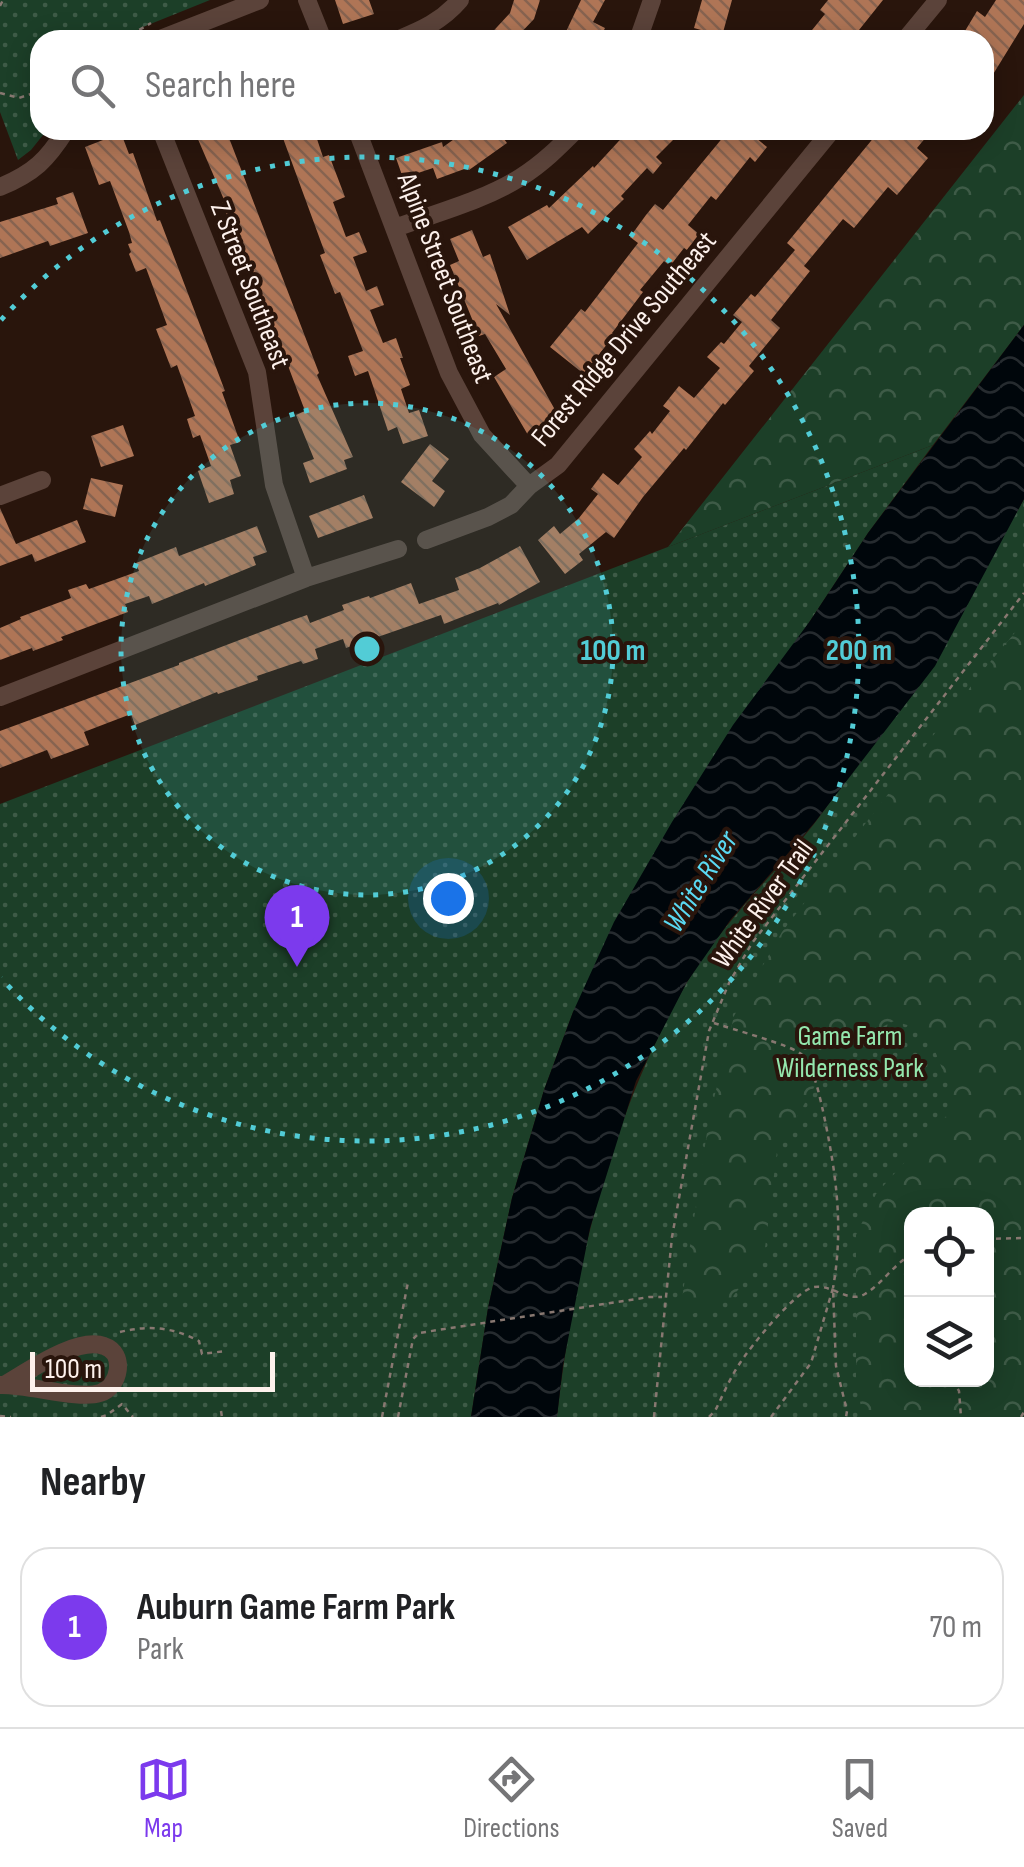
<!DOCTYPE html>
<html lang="en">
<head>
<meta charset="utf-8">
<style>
  :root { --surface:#fff; --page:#f6f6f6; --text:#202124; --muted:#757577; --line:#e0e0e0; --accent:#7c3aed }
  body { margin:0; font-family:"Sofia Sans Condensed",sans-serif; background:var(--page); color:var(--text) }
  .controls { position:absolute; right:30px; bottom:30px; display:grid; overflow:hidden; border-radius:20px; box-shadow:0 5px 25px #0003 }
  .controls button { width:90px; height:90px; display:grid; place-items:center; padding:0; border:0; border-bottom:2px solid var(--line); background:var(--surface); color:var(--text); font:50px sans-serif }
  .scale { position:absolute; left:30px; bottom:25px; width:245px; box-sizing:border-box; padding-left:10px; border:5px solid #fdf1ec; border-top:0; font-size:28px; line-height:35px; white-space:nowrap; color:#fdf1ec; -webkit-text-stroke:8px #29150c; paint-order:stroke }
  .you { position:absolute; left:448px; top:898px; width:35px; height:35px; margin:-25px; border:8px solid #fff; border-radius:50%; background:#1a73e8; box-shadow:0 0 0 15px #1a73e833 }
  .badge { display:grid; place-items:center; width:65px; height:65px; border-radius:50%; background:var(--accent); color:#fff; font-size:32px; font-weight:700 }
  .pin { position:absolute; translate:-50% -82px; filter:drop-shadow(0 2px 5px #0008) }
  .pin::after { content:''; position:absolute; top:52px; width:35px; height:30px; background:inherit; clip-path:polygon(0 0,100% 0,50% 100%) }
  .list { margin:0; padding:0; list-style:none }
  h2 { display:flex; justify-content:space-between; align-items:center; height:130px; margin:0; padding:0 40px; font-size:42px }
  h2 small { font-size:32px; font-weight:400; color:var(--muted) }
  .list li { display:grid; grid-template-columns:65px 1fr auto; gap:30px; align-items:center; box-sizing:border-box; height:160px; margin:0 20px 20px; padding:0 20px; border:2px solid var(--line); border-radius:30px }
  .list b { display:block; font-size:38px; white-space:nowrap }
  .list p { margin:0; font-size:32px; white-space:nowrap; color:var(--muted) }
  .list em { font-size:32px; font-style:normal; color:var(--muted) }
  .icon { flex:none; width:55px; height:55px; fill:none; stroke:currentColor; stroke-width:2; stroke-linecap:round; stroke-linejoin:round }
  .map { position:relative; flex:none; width:1024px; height:1417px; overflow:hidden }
  .search { position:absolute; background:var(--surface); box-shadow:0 5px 25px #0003; left:30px; right:30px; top:30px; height:110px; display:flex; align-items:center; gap:25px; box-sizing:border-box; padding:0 35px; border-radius:30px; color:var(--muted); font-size:38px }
  .sheet { height:310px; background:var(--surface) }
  nav { display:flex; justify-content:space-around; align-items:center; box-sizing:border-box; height:140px; border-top:2px solid var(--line); background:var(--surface); font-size:28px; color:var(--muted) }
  nav a { display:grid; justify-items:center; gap:5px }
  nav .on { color:var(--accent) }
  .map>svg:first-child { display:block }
  .grass { fill:url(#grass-dots); fill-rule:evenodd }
  .forest { fill:url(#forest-crowns); fill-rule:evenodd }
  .water { fill:url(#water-waves) }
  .building { fill:url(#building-back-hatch) }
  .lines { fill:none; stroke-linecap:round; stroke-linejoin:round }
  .path { stroke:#887871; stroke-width:2.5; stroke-dasharray:5 5; stroke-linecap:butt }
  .minor { stroke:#5b433a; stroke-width:18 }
  .ring { fill:none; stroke:#52ccd6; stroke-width:5; stroke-dasharray:5 10 }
  .labels { text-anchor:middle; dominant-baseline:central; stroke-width:8; stroke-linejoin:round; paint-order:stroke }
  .street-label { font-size:28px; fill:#fdf1ec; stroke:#29150c }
  .park-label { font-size:28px; fill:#94e7ad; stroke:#29150c }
  .water-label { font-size:30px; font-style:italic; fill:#5ad9f2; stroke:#29150c }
  .centre { fill:#52ccd6; stroke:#29150c; stroke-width:5 }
  .ring-label { font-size:30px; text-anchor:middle; font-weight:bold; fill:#52ccd6; stroke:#29150c; stroke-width:8; stroke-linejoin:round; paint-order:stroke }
</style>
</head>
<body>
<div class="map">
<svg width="1024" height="1417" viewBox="0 0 1024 1417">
  <defs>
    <pattern id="grass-dots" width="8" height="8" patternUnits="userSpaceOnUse" patternTransform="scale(2.5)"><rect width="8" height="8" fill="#1c3f28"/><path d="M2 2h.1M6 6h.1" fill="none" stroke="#3e5b47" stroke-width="1.8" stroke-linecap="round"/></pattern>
    <pattern id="forest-crowns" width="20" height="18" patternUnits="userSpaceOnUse" patternTransform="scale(2.5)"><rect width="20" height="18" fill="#1c3f28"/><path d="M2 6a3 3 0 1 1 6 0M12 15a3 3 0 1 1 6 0" fill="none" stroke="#3e5b47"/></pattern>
    <pattern id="water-waves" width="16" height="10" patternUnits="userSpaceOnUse" patternTransform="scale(2.5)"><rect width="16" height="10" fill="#00060b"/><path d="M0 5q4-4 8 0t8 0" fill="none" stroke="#262b2f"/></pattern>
    <pattern id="building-back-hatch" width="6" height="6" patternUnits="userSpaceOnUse" patternTransform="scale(2.5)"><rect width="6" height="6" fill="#af7556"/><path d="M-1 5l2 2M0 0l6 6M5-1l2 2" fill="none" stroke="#876350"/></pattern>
  </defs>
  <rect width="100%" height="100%" fill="#29150c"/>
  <!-- grass -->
  <path class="grass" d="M 0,0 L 210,0 L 143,27 L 122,40 L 40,40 L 40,130 L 47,130 L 31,150 L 18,160 L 0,112 Z
    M 933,445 L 868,533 L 810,621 L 573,1012 L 544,1090 L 512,1198 L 488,1308 L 471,1417 L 0,1417 L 0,804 Z
    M 1024,499 L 1024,1417 L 557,1417 C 573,1271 612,1112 686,984 C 721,924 772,877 814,824 C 843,786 867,743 894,704 C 938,636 985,570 1024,499 ZM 912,1214 L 986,1214 L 986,1380 L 912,1380 Z"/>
  <!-- forest -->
  <path class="forest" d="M 1024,95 L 1024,325 L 933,445 L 668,547 Z
    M 1024,622 L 1024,1417 L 863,1417 L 856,1381 L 856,1235 L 876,1194 L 949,1113 L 949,1086 L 927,1031 L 894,1021 L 850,1043 L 816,1084 L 777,1151 L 764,1256 L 731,1299 L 679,1319 L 709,1119 L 734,1016 L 782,932 L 985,668 ZM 912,1214 L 986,1214 L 986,1380 L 912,1380 Z"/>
  <!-- water -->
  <path class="water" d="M 1024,325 L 1024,499 L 935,666 L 815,822 L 731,919 L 687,982 L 636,1081 L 590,1228 L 563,1365 L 557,1417 L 471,1417 L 488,1308 L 512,1198 L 544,1090 L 573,1012 L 614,922 L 672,822 L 733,725 L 810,621 L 868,533 Z"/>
  <!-- building -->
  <path class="building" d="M 335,0 L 369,0 L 374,14 L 343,24 Z
    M 514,0 L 540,0 L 534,19 L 514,40 L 485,40 L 510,13 Z
    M 581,0 L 605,0 L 593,22 L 605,28 L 599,40 L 562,40 Z
    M 702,0 L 732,0 L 722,36 L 694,28 Z
    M 828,0 L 883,0 L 851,40 L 804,40 L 825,14 L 820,10 Z
    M 996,0 L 1024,0 L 1024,24 L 984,89 L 984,40 L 961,40 L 967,32 L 965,31 L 977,11 L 985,17 Z
    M 194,130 L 226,130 L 319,373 L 317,375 L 353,457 L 344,460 L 347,469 L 310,483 L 303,463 L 314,459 L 296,415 L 305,411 L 240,238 L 236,239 L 222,203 L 225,202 Z
    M 280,130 L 314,130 L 323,157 L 329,155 L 345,197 L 333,202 L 346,237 L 359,232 L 367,252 L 353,257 L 366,291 L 377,286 L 384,305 L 370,310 L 383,343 L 396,338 L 403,358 L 400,358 L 410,385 L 401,389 L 409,413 L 419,410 L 428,436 L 403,444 L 397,427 L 388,431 L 368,371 L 355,376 L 348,356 L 363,351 L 340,292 L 335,294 L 320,255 L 325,253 Z
    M 467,130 L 514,130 L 504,139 L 507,143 L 469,170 L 467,168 L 437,179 L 433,168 L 403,178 L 396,158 L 442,142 L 443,147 Z
    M 629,130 L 662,130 L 673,140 L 656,157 L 662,163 L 653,174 L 647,168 L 621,196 L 624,199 L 588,234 L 582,227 L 527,260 L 508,227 L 547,205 L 549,208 L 593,166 L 594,168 Z
    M 729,130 L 762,130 L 756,138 L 767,147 L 755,162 L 750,157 L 716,200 L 711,196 L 688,225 L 699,234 L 687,250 L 684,248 L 670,266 L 664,261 L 640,290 L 643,292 L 612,333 L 614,335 L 584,374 L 550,347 L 581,309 L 585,312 L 638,243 L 630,237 L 646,215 L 655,204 L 663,210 Z
    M 880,130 L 932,130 L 917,148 L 928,158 L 897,195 L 888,187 L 854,228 L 843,219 L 804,266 L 810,271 L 771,320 L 780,328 L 749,366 L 754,371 L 725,405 L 723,403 L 686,450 L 684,448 L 643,497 L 614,538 L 606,532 L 579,554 L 583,560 L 565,574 L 538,540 L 554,526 L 560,534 L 579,518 L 598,494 L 591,489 L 603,473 L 618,485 L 642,457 L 634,449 L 650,431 L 652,434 L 670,411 L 663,406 L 679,386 L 694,398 L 720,368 L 707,357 L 721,342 L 724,344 L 742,322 L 733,315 L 751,294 L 755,297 L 795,250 L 787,243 Z
    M 121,133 L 129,154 L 133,153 L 157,221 L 160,220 L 225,391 L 222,392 L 240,442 L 230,445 L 241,476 L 230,480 L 234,494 L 209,503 L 198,471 L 211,466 L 200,435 L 193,438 L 187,419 L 195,416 L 177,365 L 171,368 L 156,329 L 167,325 L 146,268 L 136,272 L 129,254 L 131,252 L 128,244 L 132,243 L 129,232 L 110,181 L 99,185 L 85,147 Z
    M 73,192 L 88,233 L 50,246 L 48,241 L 0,258 L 0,222 L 58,204 L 56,198 Z
    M 472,230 L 483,257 L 490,254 L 510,315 L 496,304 L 559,417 L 528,435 L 494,377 L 506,369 L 485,334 L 479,336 L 450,265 L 459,261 L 450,239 Z
    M 123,425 L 134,456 L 101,467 L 91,436 Z
    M 430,444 L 449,459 L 432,481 L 445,491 L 434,507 L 401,482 Z
    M 91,478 L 123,485 L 115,517 L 83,509 Z
    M 364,495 L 373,518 L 318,538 L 309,516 Z
    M 0,508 L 16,544 L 77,520 L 86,542 L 35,562 L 32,554 L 0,566 Z
    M 257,526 L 267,552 L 253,557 L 256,565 L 205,586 L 204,583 L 152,604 L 149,596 L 125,604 L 128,612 L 61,637 L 63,640 L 33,651 L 32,648 L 0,660 L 0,628 L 21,619 L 20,617 L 71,598 L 68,590 L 86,584 L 89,589 L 139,571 L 136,563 L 176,547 L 179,556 Z
    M 520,546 L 540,582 L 499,605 L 498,603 L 444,624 L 441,615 L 346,648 L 343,639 L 315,649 L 318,659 L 303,664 L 301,661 L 257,676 L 258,680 L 218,694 L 217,692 L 135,725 L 131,714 L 84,732 L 89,745 L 51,759 L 47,750 L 0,768 L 0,731 L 179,665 L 179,663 L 287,622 L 307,615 L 310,623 L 344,610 L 342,605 L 369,596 L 370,598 L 411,583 L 419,604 L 459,590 L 455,578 L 480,568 Z"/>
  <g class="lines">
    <!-- path -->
    <path class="path" d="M 0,6 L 3,0
      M 122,40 L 151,23
      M 0,93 L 19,98 L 40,91
      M 714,1023 C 731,1029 791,1045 801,1054 C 814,1067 819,1094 823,1111 C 836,1172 844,1226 833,1288
      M 986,1239 L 1024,1238
      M 120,1332 C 149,1325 172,1327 199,1341 L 202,1354 L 226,1351
      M 953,1380 L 959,1391 L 961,1417
      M 221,1411 L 222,1417
      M 0,1416 L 11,1417
      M 101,1417 L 107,1415 L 122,1404 L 133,1417
      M 382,1417 L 408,1282
      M 398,1417 L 413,1339 L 419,1333 L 649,1297 L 662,1297
      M 654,1417 L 672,1237 L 709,1031 L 729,983 L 752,943 L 1024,593
      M 709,1417 L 715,1411 C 723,1395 730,1378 740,1363 C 751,1346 796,1290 814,1287 C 832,1284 849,1304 865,1294 C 882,1284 894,1264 912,1254
      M 771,1417 L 811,1363 L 833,1288 L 836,1366 L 847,1411 L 846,1417
      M 1021,1417 L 1024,1412"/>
    <!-- minor -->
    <path class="minor" d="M 307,0 L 323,40
      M 158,40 L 260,0
      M 397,40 C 422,30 442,21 460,0
      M 638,40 L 652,0
      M 905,40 L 938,0
      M 161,130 L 257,372 L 274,485 L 306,578
      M 357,130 L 449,373 L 482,435 L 529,486
      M 0,187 C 34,173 47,160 66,130
      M 395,228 C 436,213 485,200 521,177 C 542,164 559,147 576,130
      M 0,496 L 42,480
      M 426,540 L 488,517 L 511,505 L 529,486 L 558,465 L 832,130
      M 0,697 L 306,578 L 398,549
      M 0,1385 C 28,1384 78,1400 100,1393 C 120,1387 126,1353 104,1346 C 77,1336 27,1372 4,1385"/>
  </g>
  <!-- distance rings -->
  <circle cx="367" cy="649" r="246" fill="#52ccd6" fill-opacity=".12"/>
  <g class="ring">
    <circle cx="367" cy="649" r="246"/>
    <path d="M1 320A492 492 0 1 1 1 978"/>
  </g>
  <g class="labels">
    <!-- street labels -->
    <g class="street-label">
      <text transform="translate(445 278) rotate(69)">Alpine Street Southeast</text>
      <text transform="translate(250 285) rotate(69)">Z Street Southeast</text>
      <text transform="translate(624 339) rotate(-50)">Forest Ridge Drive Southeast</text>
      <text transform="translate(763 904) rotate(-54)">White River Trail</text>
    </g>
    <!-- park labels -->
    <g class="park-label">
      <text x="850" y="1036">Game Farm<tspan x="850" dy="32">Wilderness Park</tspan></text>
    </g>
    <!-- water labels -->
    <g class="water-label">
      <text transform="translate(701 882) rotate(-58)">White River</text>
    </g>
  </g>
  <circle cx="367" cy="649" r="15" class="centre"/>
  <g class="ring-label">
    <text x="613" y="660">100 m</text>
    <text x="859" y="660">200 m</text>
  </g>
</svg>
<div class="controls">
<button><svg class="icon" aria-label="locate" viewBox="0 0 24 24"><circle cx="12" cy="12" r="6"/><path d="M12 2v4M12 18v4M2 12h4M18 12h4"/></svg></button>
<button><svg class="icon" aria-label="layers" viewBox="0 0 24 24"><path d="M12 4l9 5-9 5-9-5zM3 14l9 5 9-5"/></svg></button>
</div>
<div class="scale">100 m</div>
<div class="you"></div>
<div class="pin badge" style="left:297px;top:967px">1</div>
<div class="search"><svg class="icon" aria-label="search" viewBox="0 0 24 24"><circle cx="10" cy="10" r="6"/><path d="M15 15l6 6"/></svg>Search here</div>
</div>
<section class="sheet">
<h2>Nearby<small></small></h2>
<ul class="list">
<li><span class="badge">1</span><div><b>Auburn Game Farm Park</b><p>Park</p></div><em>70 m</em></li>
</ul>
</section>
<nav>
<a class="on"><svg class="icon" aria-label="map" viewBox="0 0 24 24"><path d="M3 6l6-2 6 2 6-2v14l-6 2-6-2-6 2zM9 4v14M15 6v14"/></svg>Map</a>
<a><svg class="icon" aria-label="directions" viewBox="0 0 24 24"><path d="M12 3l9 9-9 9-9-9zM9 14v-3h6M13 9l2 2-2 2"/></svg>Directions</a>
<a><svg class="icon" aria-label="saved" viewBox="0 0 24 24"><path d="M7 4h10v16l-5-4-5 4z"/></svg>Saved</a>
</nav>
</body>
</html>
